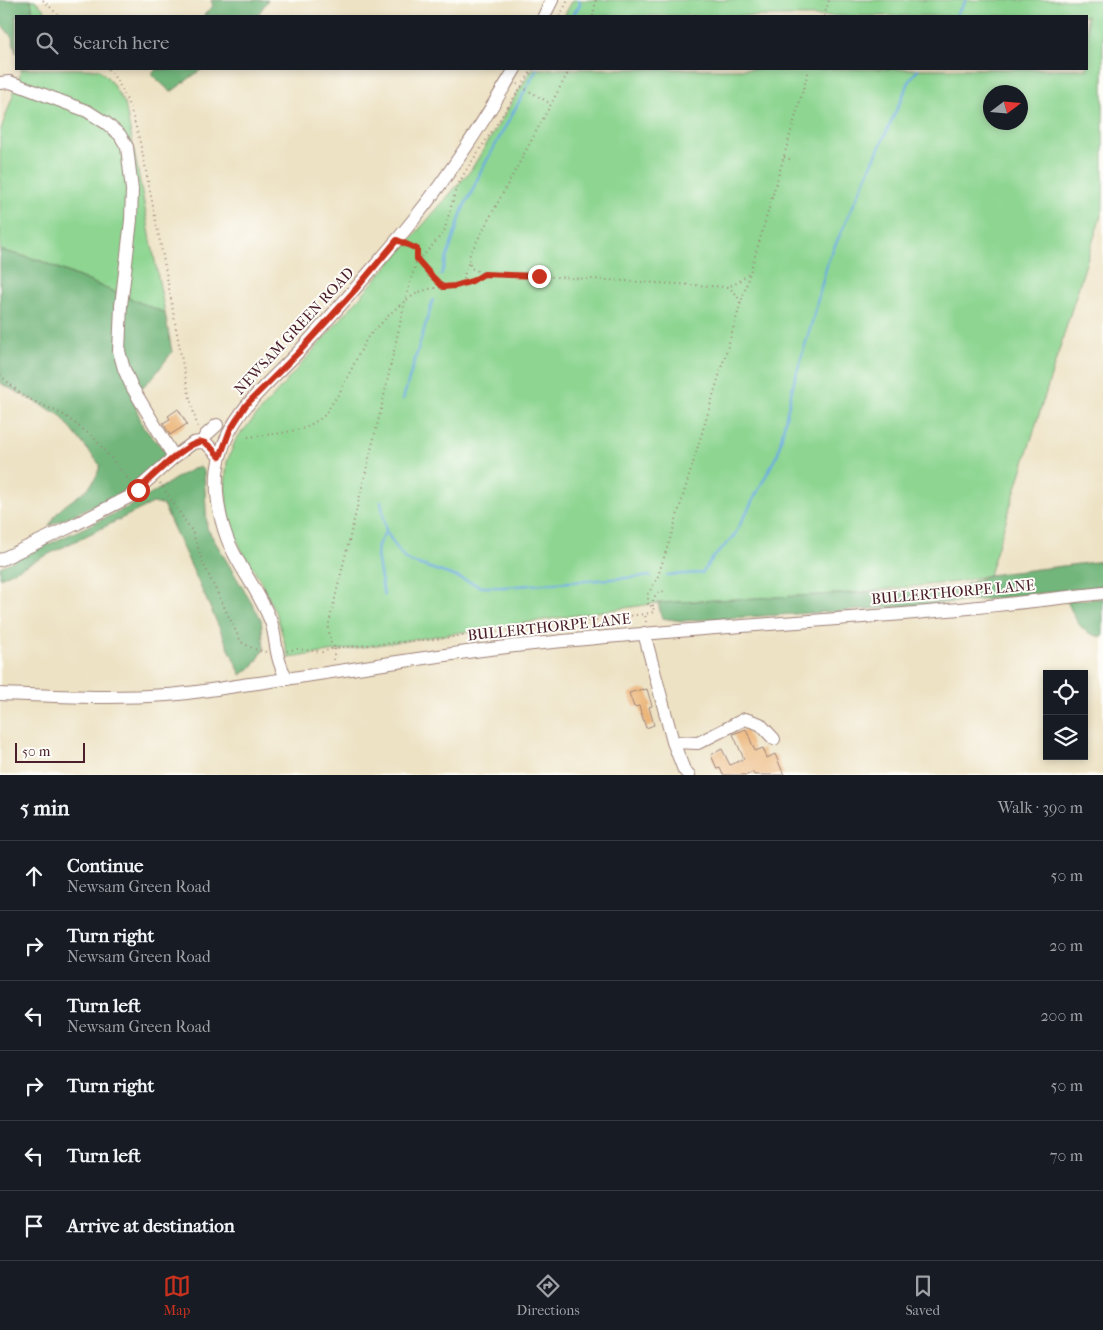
<!DOCTYPE html>
<html lang="en">
<head>
<meta charset="utf-8">
<style>
  :root { --surface:#171b24; --page:#20242c; --text:#f1f3f6; --muted:#9ea1a6; --line:#363941; --accent:#c8321e }
  body { margin:0; font-family:"IM FELL French Canon",serif; background:var(--page); color:var(--text) }
  .controls { position:absolute; right:15px; bottom:15px; display:grid; overflow:hidden; border-radius:0px; box-shadow:0 2px 8px #0003 }
  .controls button { width:45px; height:45px; display:grid; place-items:center; padding:0; border:0; border-bottom:1px solid var(--line); background:var(--surface); color:var(--text); font:25px sans-serif }
  .compass { position:absolute; left:983px; top:85px; width:45px; height:45px; border-radius:50%; background:var(--surface); box-shadow:0 2px 8px #0003; rotate:74deg }
  .scale { position:absolute; left:15px; bottom:12px; width:70px; box-sizing:border-box; padding-left:5px; border:2px solid #4a1f2b; border-top:0; font-size:14px; line-height:18px; white-space:nowrap; color:#4a1f2b; -webkit-text-stroke:4px #fdfcf7; paint-order:stroke }
  .stop { position:absolute; width:15px; height:15px; margin:-11px; border:4px solid #c8321e; border-radius:50%; background:#fff }
  .stop.end { background:#c8321e; border-color:#fff; box-shadow:0 1px 5px #0008 }
  .list { margin:0; padding:0; list-style:none }
  h2 { display:flex; justify-content:space-between; align-items:center; height:65px; margin:0; padding:0 20px; font-size:21px }
  h2 small { font-size:16px; font-weight:400; color:var(--muted) }
  .list li { display:grid; grid-template-columns:32px 1fr auto; gap:15px; align-items:center; box-sizing:border-box; height:70px; padding:0 20px; border-top:1px solid var(--line) }
  .list b { display:block; font-size:19px; white-space:nowrap }
  .list p { margin:0; font-size:16px; white-space:nowrap; color:var(--muted) }
  .list em { font-size:16px; font-style:normal; color:var(--muted) }
  .icon { flex:none; width:28px; height:28px; fill:none; stroke:currentColor; stroke-width:2; stroke-linecap:round; stroke-linejoin:round }
  .map { position:relative; flex:none; width:1103px; height:775px; overflow:hidden }
  .search { position:absolute; background:var(--surface); box-shadow:0 2px 8px #0003; left:15px; right:15px; top:15px; height:55px; display:flex; align-items:center; gap:12px; box-sizing:border-box; padding:0 18px; border-radius:0px; color:var(--muted); font-size:19px }
  .sheet { height:485px; background:var(--surface) }
  nav { display:flex; justify-content:space-around; align-items:center; box-sizing:border-box; height:70px; border-top:1px solid var(--line); background:var(--surface); font-size:14px; color:var(--muted) }
  nav a { display:grid; justify-items:center; gap:2px }
  nav .on { color:var(--accent) }
  .map>svg:first-child { display:block }
  .green { fill:#8dd591; stroke:#6c7a5e; fill-rule:evenodd }
  .forest { fill:#72b67b; stroke:#5e6a53 }
  .lines { fill:none; stroke-linecap:round; stroke-linejoin:round }
  .stream { stroke:#6dade0; stroke-width:2.5 }
  .building { fill:#ecb67a }
  .minor-casing { stroke:#9c8078; stroke-width:14 }
  .path { stroke:#9c8078; stroke-width:2; stroke-dasharray:1 4; stroke-linecap:butt }
  .minor { stroke:#fff; stroke-width:12 }
  .route { stroke:#c8321e; stroke-width:6 }
  .labels { text-anchor:middle; dominant-baseline:central; stroke-width:4; stroke-linejoin:round; paint-order:stroke }
  .street-label { font-size:15px; fill:#4a1f2b; stroke:#fdfcf7 }
</style>
</head>
<body>
<div class="map">
<svg width="1103" height="775" viewBox="0 0 1103 775">
  <rect width="100%" height="100%" fill="#fdfcf7"/>
  <filter id="ink" filterUnits="userSpaceOnUse"><feTurbulence type="fractalNoise" baseFrequency=".02" numOctaves="2"/><feDisplacementMap in="SourceGraphic" scale="10" xChannelSelector="R" yChannelSelector="G"/><feConvolveMatrix kernelMatrix="1 2 1 2 8 2 1 2 1" color-interpolation-filters="sRGB"/></filter>
  <filter id="wash" filterUnits="userSpaceOnUse"><feTurbulence type="fractalNoise" baseFrequency=".0096" numOctaves="4" result="noise"/><feDisplacementMap in="SourceGraphic" scale="20" xChannelSelector="R" yChannelSelector="G"/><feGaussianBlur stdDeviation="1.12" result="paint"/><feColorMatrix in="noise" values="0 0 0 0 0 0 0 0 0 0 0 0 0 0 0 0 0 1.4 0 .05"/><feComposite in="paint" operator="in"/></filter>
  <g filter="url(#wash)">
    <rect width="100%" height="100%" fill="#ede2c4"/>
    <!-- green -->
    <path class="green" d="M 31,0 L 35,0 L 50,16 L 33,16 Z
      M 573,0 L 1103,0 L 1103,209 L 989,575 L 958,582 L 839,594 L 658,603 L 289,658 L 277,616 L 259,578 L 241,549 L 228,516 L 225,487 L 227,462 L 236,439 L 471,170 L 532,69 L 1087,69 L 1087,16 L 564,16 ZM 990,92 L 1020,92 L 1020,122 L 990,122 Z
      M 22,69 L 99,69 L 109,79 L 125,104 L 165,313 L 39,260 L 0,250 L 0,132 Z"/>
    <!-- forest -->
    <path class="forest" d="M 0,0 L 31,0 L 33,16 L 16,16 L 16,53 L 12,37 L 0,23 Z
      M 211,0 L 268,0 L 257,16 L 203,16 L 213,6 Z
      M 156,69 L 202,69 L 171,92 L 152,75 Z
      M 0,250 L 38,260 L 165,313 L 172,352 L 154,376 L 132,397 L 143,427 L 167,453 L 125,491 L 49,526 C 52,522 54,516 58,512 C 75,494 94,493 100,465 L 60,415 L 0,383 Z
      M 199,466 L 204,471 L 207,528 L 261,619 L 264,649 L 255,664 L 241,675 L 163,505 L 153,503 L 0,578 L 0,567 L 139,502 L 181,475 Z
      M 1103,561 L 1103,586 L 980,600 L 858,610 L 682,621 L 662,618 L 658,603 L 957,588 L 989,575 Z
      M 1103,598 L 1103,637 C 1080,634 1076,620 1067,601 Z"/>
    <g class="lines">
      <!-- stream -->
      <path class="stream" d="M 957,14 L 966,0
        M 572,16 L 580,5 L 579,0
        M 441,275 L 464,206 L 471,194 L 480,173 L 537,69
        M 403,399 L 433,300
        M 381,501 L 386,531 L 396,547 L 406,560 L 457,577 L 482,587 L 504,587 L 651,576
        M 667,575 L 702,573 L 712,559 L 734,536 L 778,453 L 793,385 L 812,322 L 828,261 L 910,80 L 918,69
        M 384,595 L 377,556 L 378,545 L 386,531"/>
    </g>
    <g id="blocks">
      <!-- building -->
      <path class="building" d="M 178,409 L 187,424 L 170,435 L 163,423 L 170,419 L 168,416 Z
        M 643,689 L 644,690 L 647,689 L 652,706 L 649,707 L 654,725 L 646,728 L 639,706 L 634,707 L 629,693 Z
        M 746,729 L 755,751 L 763,748 L 767,758 L 775,754 L 784,775 L 754,775 L 753,772 L 747,775 L 723,775 L 720,768 L 717,769 L 711,755 L 722,749 L 730,765 L 744,759 L 733,734 Z"/>
    </g>
  </g>
  <g filter="url(#ink)">
    <use href="#blocks" fill-opacity="0" stroke="#9c8078" stroke-width="1"/>
    <g class="lines">
      <!-- minor casing -->
      <g class="minor-casing">
        <path id="minor" d="M 544,16 L 552,0
          M 0,83 L 10,82 L 87,111 L 106,123 L 120,135 L 127,147 L 132,190 L 131,220 L 121,306 L 119,351 L 124,369 L 132,387 L 174,457
          M 202,442 L 206,435 L 217,425
          M 0,560 L 78,523 L 129,497 L 174,457 L 193,443 L 200,442 L 206,443 L 220,457
          M 644,633 L 673,742 L 684,770 L 689,775
          M 288,679 C 285,675 282,670 281,666 C 275,652 276,636 271,622 C 260,592 238,567 227,538 C 218,514 213,483 220,457 C 231,410 272,381 303,347 C 341,305 379,263 414,219 C 452,172 484,120 515,69
          M 0,694 C 56,696 111,699 167,695 C 195,693 222,688 250,684 C 338,672 426,656 515,646 C 648,631 781,624 915,613 C 978,608 1040,600 1103,593
          M 673,742 L 698,743 L 745,719 L 760,724 L 774,739"/>
      </g>
      <!-- path -->
      <path class="path" d="M 43,0 L 59,16
        M 560,16 L 568,0
        M 593,16 L 596,0
        M 824,16 L 829,0
        M 108,69 C 135,98 144,162 152,201 C 157,228 163,255 168,283 C 177,331 184,381 198,428
        M 533,69 L 465,172 L 456,189 L 444,232 L 424,255 L 417,259 L 405,301 L 382,405 L 328,627 L 331,643 L 335,648 L 436,639 L 645,614
        M 517,84 L 551,104
        M 784,157 L 792,160
        M 407,244 L 417,249 L 417,259 L 432,276 L 443,287
        M 482,273 L 471,268 L 469,262 L 470,254 L 570,69
        M 464,284 L 465,270 L 469,262
        M 727,287 C 734,291 738,295 740,303
        M 0,375 L 23,396 L 64,415 L 94,438 L 130,481
        M 248,437 L 282,433 L 305,428 L 323,417 L 340,392 L 367,338 L 392,312 L 405,301 L 419,292 L 433,288 L 455,286 L 472,281 L 484,274 L 539,276 L 727,287 L 737,283 L 750,272
        M 160,483 L 192,531 L 203,563 L 241,642 C 250,647 257,651 267,652
        M 653,606 L 653,599 L 657,593 L 666,591
        M 646,622 L 645,614 L 654,612 L 653,606 L 648,606 L 648,594 L 657,579 L 672,533 L 763,229 L 809,69
        M 287,651 L 297,649 L 322,652 L 335,648 L 333,661"/>
      <!-- minor -->
      <use href="#minor" class="minor"/>
    </g>
  </g>
  <g class="lines" filter="url(#ink)">
    <!-- route -->
    <path class="route" d="M 138,490 C 149,480 188,440 202,442 C 209,443 215,452 220,457 L 230,430 L 246,405 L 299,352 L 355,290 L 397,240 L 417,249 L 417,259 L 432,276 L 443,287 L 455,286 L 472,281 L 484,274 L 539,276"/>
  </g>
  <g class="labels">
    <!-- street labels -->
    <g class="street-label">
      <text transform="translate(294 331) rotate(-47)">NEWSAM GREEN ROAD</text>
      <text transform="translate(953 592) rotate(-5)">BULLERTHORPE LANE</text>
      <text transform="translate(549 627) rotate(-6)">BULLERTHORPE LANE</text>
    </g>
  </g>
</svg>
<div class="controls">
<button><svg class="icon" aria-label="locate" viewBox="0 0 24 24"><circle cx="12" cy="12" r="6"/><path d="M12 2v4M12 18v4M2 12h4M18 12h4"/></svg></button>
<button><svg class="icon" aria-label="layers" viewBox="0 0 24 24"><path d="M12 4l9 5-9 5-9-5zM3 14l9 5 9-5"/></svg></button>
</div>
<svg class="compass" viewBox="-18 -18 36 36"><path d="M0-13l5 13h-10z" fill="#e53935"/><path d="M0 13l5-13h-10z" fill="#9ea1a6"/></svg>
<div class="scale">50 m</div>
<div class="stop" style="left:138px;top:490px"></div>
<div class="stop end" style="left:539px;top:276px"></div>
<div class="search"><svg class="icon" aria-label="search" viewBox="0 0 24 24"><circle cx="10" cy="10" r="6"/><path d="M15 15l6 6"/></svg>Search here</div>
</div>
<section class="sheet">
<h2>5 min<small>Walk · 390 m</small></h2>
<ul class="list">
<li><svg class="icon" aria-label="ahead" viewBox="0 0 24 24"><path d="M12 20V5M6 11l6-6 6 6"/></svg><div><b>Continue</b><p>Newsam Green Road</p></div><em>50 m</em></li>
<li><svg class="icon" aria-label="right" viewBox="0 0 24 24"><path d="M7 20v-9h11M14 6l5 5-5 5"/></svg><div><b>Turn right</b><p>Newsam Green Road</p></div><em>20 m</em></li>
<li><svg class="icon" aria-label="left" viewBox="0 0 24 24"><path d="M17 20v-9H6M10 6l-5 5 5 5"/></svg><div><b>Turn left</b><p>Newsam Green Road</p></div><em>200 m</em></li>
<li><svg class="icon" aria-label="right" viewBox="0 0 24 24"><path d="M7 20v-9h11M14 6l5 5-5 5"/></svg><div><b>Turn right</b></div><em>50 m</em></li>
<li><svg class="icon" aria-label="left" viewBox="0 0 24 24"><path d="M17 20v-9H6M10 6l-5 5 5 5"/></svg><div><b>Turn left</b></div><em>70 m</em></li>
<li><svg class="icon" aria-label="arrive" viewBox="0 0 24 24"><path d="M6 21V4h12l-3 4 3 4H6"/></svg><div><b>Arrive at destination</b></div></li>
</ul>
</section>
<nav>
<a class="on"><svg class="icon" aria-label="map" viewBox="0 0 24 24"><path d="M3 6l6-2 6 2 6-2v14l-6 2-6-2-6 2zM9 4v14M15 6v14"/></svg>Map</a>
<a><svg class="icon" aria-label="directions" viewBox="0 0 24 24"><path d="M12 3l9 9-9 9-9-9zM9 14v-3h6M13 9l2 2-2 2"/></svg>Directions</a>
<a><svg class="icon" aria-label="saved" viewBox="0 0 24 24"><path d="M7 4h10v16l-5-4-5 4z"/></svg>Saved</a>
</nav>
</body>
</html>
